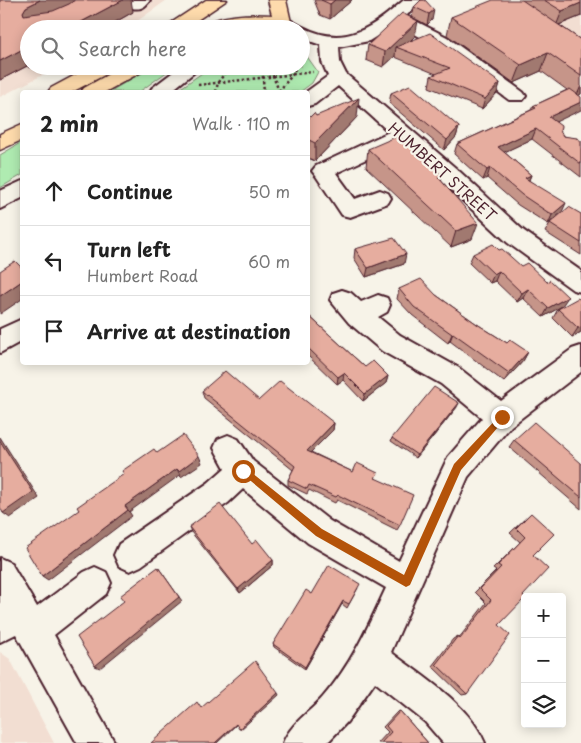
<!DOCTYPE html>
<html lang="en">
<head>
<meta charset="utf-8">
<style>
  :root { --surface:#fff; --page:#f2f2f2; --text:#222; --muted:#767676; --line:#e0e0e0 }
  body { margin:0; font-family:"Playpen Sans",sans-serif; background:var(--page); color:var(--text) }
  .controls { position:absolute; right:15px; bottom:15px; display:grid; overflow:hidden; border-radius:5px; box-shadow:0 2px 12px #0003 }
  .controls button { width:45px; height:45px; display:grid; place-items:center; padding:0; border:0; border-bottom:1px solid var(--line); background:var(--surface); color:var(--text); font:25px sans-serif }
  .stop { position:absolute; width:15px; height:15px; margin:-11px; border:4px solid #b45309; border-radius:50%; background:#fff }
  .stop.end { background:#b45309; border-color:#fff; box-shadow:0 1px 5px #0008 }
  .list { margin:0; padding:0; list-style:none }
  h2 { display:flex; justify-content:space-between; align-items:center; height:65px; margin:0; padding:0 20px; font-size:21px }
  h2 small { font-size:16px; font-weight:400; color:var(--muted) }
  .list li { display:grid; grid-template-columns:32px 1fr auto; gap:15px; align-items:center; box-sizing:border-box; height:70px; padding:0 20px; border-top:1px solid var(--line) }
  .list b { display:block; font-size:19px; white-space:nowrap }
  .list p { margin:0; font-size:16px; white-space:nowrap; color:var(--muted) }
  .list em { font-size:16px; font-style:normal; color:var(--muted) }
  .icon { flex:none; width:28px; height:28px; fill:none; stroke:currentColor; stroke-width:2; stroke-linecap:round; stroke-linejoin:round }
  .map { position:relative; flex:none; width:581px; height:743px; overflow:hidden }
  .search { position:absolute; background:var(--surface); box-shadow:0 2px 12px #0003; left:20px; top:20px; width:290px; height:55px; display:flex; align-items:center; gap:12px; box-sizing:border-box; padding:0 18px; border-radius:28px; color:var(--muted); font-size:19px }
  .panel { position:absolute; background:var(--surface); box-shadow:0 2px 12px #0003; left:20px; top:90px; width:290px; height:275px; border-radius:5px }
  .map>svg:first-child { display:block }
  .built { fill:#f2ded2 }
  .green { fill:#afebb1; stroke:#7c856e }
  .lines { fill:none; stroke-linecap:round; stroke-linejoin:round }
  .minor-casing { stroke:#4a1f2b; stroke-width:4 }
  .highway-casing { stroke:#4a1f2b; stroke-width:3 }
  .path { stroke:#4a1f2b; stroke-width:2.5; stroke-dasharray:2.5 2.5; stroke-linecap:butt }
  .minor { fill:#f7f3e8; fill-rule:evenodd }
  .highway { fill:#fedbac; fill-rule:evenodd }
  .wall { fill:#c69589; stroke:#4a1f2b }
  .shaded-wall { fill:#a1796f; stroke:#4a1f2b }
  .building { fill:#e6ad9f; stroke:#4a1f2b }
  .route { fill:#b45309 }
  .labels { text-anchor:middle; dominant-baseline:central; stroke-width:4.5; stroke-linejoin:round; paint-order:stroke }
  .far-street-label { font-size:15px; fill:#4a1f2b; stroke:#f7f3e8 }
</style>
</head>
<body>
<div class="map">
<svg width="581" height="743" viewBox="0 0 581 743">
  <rect width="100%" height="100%" fill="#f7f3e8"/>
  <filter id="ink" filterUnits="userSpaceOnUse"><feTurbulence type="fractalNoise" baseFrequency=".02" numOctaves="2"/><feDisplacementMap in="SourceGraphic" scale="10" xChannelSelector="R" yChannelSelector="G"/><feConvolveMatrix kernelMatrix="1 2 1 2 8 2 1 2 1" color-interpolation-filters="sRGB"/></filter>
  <g filter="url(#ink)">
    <!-- built -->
    <path class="built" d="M 32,0 L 167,0 L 126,29 L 29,29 L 29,66 L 60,66 L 0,97 L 0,15 Z
      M 516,0 L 581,0 L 581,43 Z
      M 0,652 L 10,659 L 54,743 L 0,743 Z"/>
    <!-- green -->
    <path class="green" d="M 301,48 L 318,72 L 312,83 L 300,92 L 175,92 L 212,66 L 301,66 Z
      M 153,66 L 175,66 L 139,92 L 109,92 Z
      M 22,142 L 22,175 L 0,188 L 0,155 Z"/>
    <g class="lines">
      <!-- minor casing -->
      <g class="minor-casing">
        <path id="minor" d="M 133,0 L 150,0 C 145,7 141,10 132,8 L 130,4 Z
          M 404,0 L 422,0 L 406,16 L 447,37 L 523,92 L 526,96 L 523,100 L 509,100 L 435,45 L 396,24 L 369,41 L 339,47 L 340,62 L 346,74 L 459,171 L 524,231 L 581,271 L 581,292 L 573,290 L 508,243 L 401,143 L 336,173 L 355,199 L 380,190 L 388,193 L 391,198 L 388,203 L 350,217 L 342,215 L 316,176 L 312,171 L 316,166 L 389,132 L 338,86 L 315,104 L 308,106 L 308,92 L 306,92 L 328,76 L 322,62 L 321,45 L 301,38 L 301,29 L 253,29 L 256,25 L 282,17 C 290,19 296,24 303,27 C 345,49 373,27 404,0 Z
          M 181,66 L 202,66 L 170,92 L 150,92 L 152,88 Z
          M 22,181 L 22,198 L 0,209 L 0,191 Z
          M 342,290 L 351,293 L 361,302 L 378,295 L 387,298 L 390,305 L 387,312 L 378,317 L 400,335 L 459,368 L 501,401 L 572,349 L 581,346 L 581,372 L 511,426 L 468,477 L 391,652 C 423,677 469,704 485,743 L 443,743 L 425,722 L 375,682 L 347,722 L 327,743 L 283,743 C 291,723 309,713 323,697 C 351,665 368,627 386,588 L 308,543 L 243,489 L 228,503 L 141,566 L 130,571 L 119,566 L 114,555 L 119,544 L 208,483 L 225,468 L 214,448 L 218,439 L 228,435 L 238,439 L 253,461 L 330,521 L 399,561 L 448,457 L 482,418 L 441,384 L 382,351 L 349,323 L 330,300 L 333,293 Z
          M 22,319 L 22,341 L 0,353 L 0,329 Z
          M 0,558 L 11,563 L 37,607 L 84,572 L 95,567 L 106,572 L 111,583 L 106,594 L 54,635 L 115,743 L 77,743 L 16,634 L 0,642 Z"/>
      </g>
      <!-- highway casing -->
      <g class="highway-casing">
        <path id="highway" d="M 206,0 L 227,0 L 184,29 L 162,29 Z
          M 268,0 L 286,0 L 291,22 L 288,26 L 246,25 L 228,29 L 202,29 C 213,13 255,14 272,15 Z
          M 92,66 L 116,66 L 114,70 L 72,92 L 48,92 L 51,88 Z
          M 123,66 L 147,66 L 145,70 L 105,92 L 81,92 L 84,88 Z
          M 22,124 L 22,140 L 0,150 L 0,134 Z"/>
      </g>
      <!-- path -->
      <path class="path" d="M 262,66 L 264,92
        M 269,66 L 279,91
        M 198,85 L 313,72
        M 279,91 L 293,74 L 296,66
        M 216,92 L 218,82 L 231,66"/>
      <!-- minor -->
      <use href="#minor" class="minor"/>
      <!-- highway -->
      <use href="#highway" class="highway"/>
    </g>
    <!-- wall -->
    <path class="wall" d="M 0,0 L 72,2 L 133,12 L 103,29 L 29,29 L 29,66 L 33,66 L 30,68 L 27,66 L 0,80 Z
      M 314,0 L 352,0 L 330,19 L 320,15 Z
      M 425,0 L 432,20 L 427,25 L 412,17 L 414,7 Z
      M 523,0 L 581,0 L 581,16 L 559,25 L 581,40 L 581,94 L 579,95 L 556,122 L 563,136 L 581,141 L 581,177 L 532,139 L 504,152 L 531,175 L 529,180 L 562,212 L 548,224 L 518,205 L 487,178 L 483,180 L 454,154 L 457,144 L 531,110 L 533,106 L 567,90 L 541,71 L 514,83 L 447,35 L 451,17 Z
      M 415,36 L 411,41 L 500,83 L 497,93 L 482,109 L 429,87 L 431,76 L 436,74 L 395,57 L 395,56 L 383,67 L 366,60 L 368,45 Z
      M 391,93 L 459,127 L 456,137 L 444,150 L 389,103 Z
      M 316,116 L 357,117 L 315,161 L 308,158 L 308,119 Z
      M 368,149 L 442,175 L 441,180 L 472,239 L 451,247 L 366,167 Z
      M 581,214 L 581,255 L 545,232 L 550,223 Z
      M 355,249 L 404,264 L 366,277 L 354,258 Z
      M 473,254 L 562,306 L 543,317 L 523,298 L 517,302 L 495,281 L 490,283 L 469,263 Z
      M 399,289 L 436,295 L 477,324 L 507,343 L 528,352 L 523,361 L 504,382 L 450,341 L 448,343 L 412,315 L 397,299 Z
      M 581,301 L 581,332 L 572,337 L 553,318 L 558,309 Z
      M 308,315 L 365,367 L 388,376 L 386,383 L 363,401 L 343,380 L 337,384 L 308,356 Z
      M 202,391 L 259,400 L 334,423 L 333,430 L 311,452 L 353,472 L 376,478 L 400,525 L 397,530 L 337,500 L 335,503 L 309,490 L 307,494 L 288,485 L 288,480 L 293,470 L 204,398 Z
      M 457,407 L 416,458 L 391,441 L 392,438 Z
      M 514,440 L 581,463 L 581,509 L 509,447 Z
      M 531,513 L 533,555 L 523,596 L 499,625 L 467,694 L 462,695 L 432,666 L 453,639 L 458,636 L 459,638 L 486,603 L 475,592 L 496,571 L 493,569 L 520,542 L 510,533 Z
      M 189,527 L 252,544 L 273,560 L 273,565 L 240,593 L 191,532 Z
      M 358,588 L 347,608 L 342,604 L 305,669 L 274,647 L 273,644 L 312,594 Z
      M 400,711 L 428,743 L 378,743 L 388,732 L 383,727 L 397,712 Z"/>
    <!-- shaded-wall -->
    <path class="shaded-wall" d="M 40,0 L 74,0 L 72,3 L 32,23 L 28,28 L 23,12 L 26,7 Z
      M 123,0 L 131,0 L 133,12 L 103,29 L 68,29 Z
      M 335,0 L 352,0 L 330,19 L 330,4 Z
      M 581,3 L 581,16 L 556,26 L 562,11 Z
      M 434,10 L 432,20 L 427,25 L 429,14 Z
      M 418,21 L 415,36 L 402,49 L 396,47 L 395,56 L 383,67 L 385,52 Z
      M 29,49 L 29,65 L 24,52 Z
      M 21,50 L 27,66 L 0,80 L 0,61 Z
      M 548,53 L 541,71 L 514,83 L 521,65 Z
      M 500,83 L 497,93 L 482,109 L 485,99 Z
      M 581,86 L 581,94 L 576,97 Z
      M 359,98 L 357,117 L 315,161 L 315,143 Z
      M 581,102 L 581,110 L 545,127 L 549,117 Z
      M 459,127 L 456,137 L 444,150 L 447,140 Z
      M 536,129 L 532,139 L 494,157 L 498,147 Z
      M 309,140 L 308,158 L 308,159 L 308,141 Z
      M 490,168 L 487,178 L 483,180 L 487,170 Z
      M 531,175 L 527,184 L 525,178 Z
      M 566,203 L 562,212 L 548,224 L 552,215 Z
      M 478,223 L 472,239 L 451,247 L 456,231 Z
      M 406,254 L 404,264 L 366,277 L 368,268 Z
      M 499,271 L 495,281 L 490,283 L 494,274 Z
      M 22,281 L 22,299 L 0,314 L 0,296 Z
      M 528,289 L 523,298 L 517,302 L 522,293 Z
      M 568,297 L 562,306 L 543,317 L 548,308 Z
      M 581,327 L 581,332 L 572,337 L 578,328 Z
      M 453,333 L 450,341 L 448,343 L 452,334 Z
      M 528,352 L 523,361 L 504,382 L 509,373 Z
      M 344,373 L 343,380 L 337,384 L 338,377 Z
      M 388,376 L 386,383 L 363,401 L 365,394 Z
      M 459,403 L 457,407 L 416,458 L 417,455 Z
      M 334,423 L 333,430 L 306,457 L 307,451 Z
      M 0,437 L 39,498 L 10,518 L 3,513 Z
      M 199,456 L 202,463 L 181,477 L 179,471 Z
      M 177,469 L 180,475 L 129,512 L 125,506 Z
      M 128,510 L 132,516 L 48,580 L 42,576 Z
      M 273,560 L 273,565 L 240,593 L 238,589 Z
      M 158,567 L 182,601 L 100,668 L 95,666 Z
      M 343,601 L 342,604 L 305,669 L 305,667 Z
      M 278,693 L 279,695 L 241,729 L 239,729 Z
      M 236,724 L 237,724 L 217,743 L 215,743 Z"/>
    <!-- building -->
    <path class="building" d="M 0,0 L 40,0 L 26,7 L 23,12 L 24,15 L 53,11 L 69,4 L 75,0 L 123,0 L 68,29 L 29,29 L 29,49 L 24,52 L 21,50 L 0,61 Z
      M 321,0 L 335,0 L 330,4 Z
      M 421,0 L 425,0 L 434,10 L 429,14 L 414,7 Z
      M 493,0 L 522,0 L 581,40 L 581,76 L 548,53 L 521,65 L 451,17 Z
      M 544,0 L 581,0 L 581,3 L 562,11 Z
      M 402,13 L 418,21 L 385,52 L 368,45 Z
      M 430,33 L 500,83 L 485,99 L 431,76 L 450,68 L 396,47 Z
      M 410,85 L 459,127 L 447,140 L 391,93 Z
      M 570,89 L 581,97 L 581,102 L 549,117 L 561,126 L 560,131 L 563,136 L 577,138 L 581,141 L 581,164 L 536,129 L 498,147 L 531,175 L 525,178 L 566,203 L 552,215 L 522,195 L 490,168 L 487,170 L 457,144 L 536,108 L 533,106 Z
      M 359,98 L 315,143 L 309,140 L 308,141 L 308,119 L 314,113 L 316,116 Z
      M 398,136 L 442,175 L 438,177 L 478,223 L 456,231 L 368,149 Z
      M 569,207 L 581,214 L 581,243 L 550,223 Z
      M 394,238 L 406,254 L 368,268 L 355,249 Z
      M 493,244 L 499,250 L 502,249 L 521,266 L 527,263 L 547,282 L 550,280 L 568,297 L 548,308 L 528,289 L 522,293 L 499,271 L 494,274 L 473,254 Z
      M 15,261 L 22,268 L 22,281 L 0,296 L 0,271 Z
      M 421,279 L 436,295 L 477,324 L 507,343 L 510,340 L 528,352 L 509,373 L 453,333 L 452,334 L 414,307 L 399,289 Z
      M 578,298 L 581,301 L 581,327 L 578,328 L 558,309 Z
      M 308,315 L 365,367 L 373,361 L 388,376 L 365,394 L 344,373 L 338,377 L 308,348 Z
      M 225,371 L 259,400 L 280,381 L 334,423 L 307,451 L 353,472 L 357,463 L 378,473 L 375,478 L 413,495 L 400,525 L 338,495 L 336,497 L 309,485 L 307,489 L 288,480 L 295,466 L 202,391 Z
      M 434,387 L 459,403 L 417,455 L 392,438 Z
      M 534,422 L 581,463 L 581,497 L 514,440 Z
      M 183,435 L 199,456 L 179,471 L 177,469 L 125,506 L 128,510 L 42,576 L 25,548 L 79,510 L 77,507 L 124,474 L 122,471 L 154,449 L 157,453 Z
      M 0,441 L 33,492 L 3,513 L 0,507 Z
      M 220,504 L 252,544 L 257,540 L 273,560 L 238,589 L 189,527 Z
      M 531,513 L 554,534 L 533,555 L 548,569 L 523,596 L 525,598 L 499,625 L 510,635 L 467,694 L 436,664 L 458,636 L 460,639 L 491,600 L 480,589 L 501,567 L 498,565 L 525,537 L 516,528 Z
      M 329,565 L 360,584 L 349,604 L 343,601 L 305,667 L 273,644 L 306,590 L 312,594 Z
      M 158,567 L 179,597 L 95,666 L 77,637 L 124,601 L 120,596 Z
      M 255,661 L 278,693 L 239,729 L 236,724 L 215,743 L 151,743 L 197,702 L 201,708 Z
      M 400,711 L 428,743 L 381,743 L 391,732 L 386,726 Z"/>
  </g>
  <!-- route -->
  <path class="route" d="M 502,413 L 506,417 L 505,419 L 461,470 L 410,585 L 406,587 L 316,536 L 239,471 L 243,467 L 246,468 L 322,529 L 404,575 L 454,464 Z"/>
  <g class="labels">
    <!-- far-street labels -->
    <g class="far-street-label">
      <text transform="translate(443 171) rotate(42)">HUMBERT STREET</text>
    </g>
  </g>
</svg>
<div class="controls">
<button>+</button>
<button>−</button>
<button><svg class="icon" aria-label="layers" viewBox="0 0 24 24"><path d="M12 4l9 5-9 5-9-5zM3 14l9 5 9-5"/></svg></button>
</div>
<div class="stop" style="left:243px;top:471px"></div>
<div class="stop end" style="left:502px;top:417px"></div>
<div class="search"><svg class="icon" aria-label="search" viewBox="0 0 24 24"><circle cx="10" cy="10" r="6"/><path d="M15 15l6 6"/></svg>Search here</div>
<section class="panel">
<h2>2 min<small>Walk · 110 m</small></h2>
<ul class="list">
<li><svg class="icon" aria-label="ahead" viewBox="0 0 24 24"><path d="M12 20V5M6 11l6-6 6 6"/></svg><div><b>Continue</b></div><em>50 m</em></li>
<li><svg class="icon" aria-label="left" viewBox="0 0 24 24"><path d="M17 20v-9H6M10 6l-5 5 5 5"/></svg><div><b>Turn left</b><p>Humbert Road</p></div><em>60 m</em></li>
<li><svg class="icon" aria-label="arrive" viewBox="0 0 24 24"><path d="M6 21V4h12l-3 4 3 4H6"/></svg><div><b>Arrive at destination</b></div></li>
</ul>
</section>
</div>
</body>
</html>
